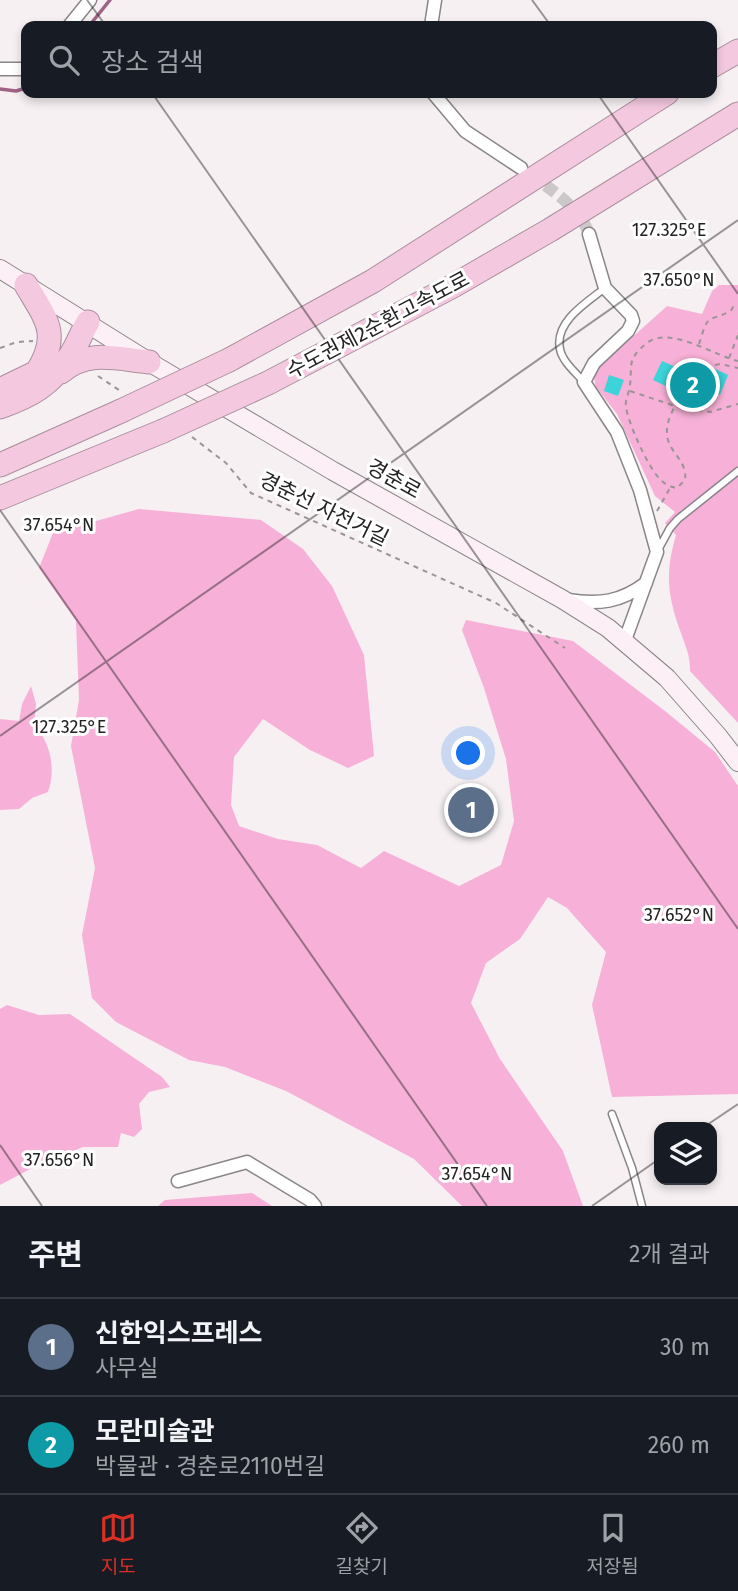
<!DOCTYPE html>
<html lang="ko">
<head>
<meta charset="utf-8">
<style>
  :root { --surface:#171b24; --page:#20242c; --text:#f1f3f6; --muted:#9ea1a6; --line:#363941; --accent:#d93025 }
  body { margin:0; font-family:"Fira Sans","Noto Sans KR",sans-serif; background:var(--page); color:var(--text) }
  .controls { position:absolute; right:21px; bottom:21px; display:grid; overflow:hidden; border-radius:14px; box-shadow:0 4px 10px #0003 }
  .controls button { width:63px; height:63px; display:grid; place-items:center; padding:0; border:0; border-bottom:2px solid var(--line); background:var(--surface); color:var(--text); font:35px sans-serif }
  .you { position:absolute; left:469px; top:754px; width:24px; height:24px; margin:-18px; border:5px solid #fff; border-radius:50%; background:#1a73e8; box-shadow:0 0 0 10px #1a73e833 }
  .badge { display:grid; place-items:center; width:46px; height:46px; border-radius:50%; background:var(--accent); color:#fff; font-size:23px; font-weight:700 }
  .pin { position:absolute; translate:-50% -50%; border:4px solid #fff; box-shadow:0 2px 7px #0006 }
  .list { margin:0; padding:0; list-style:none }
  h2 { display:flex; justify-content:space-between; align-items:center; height:91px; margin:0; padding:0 28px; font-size:30px }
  h2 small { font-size:23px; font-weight:400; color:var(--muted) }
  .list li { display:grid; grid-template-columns:46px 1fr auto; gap:21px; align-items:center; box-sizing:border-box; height:98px; padding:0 28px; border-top:2px solid var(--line) }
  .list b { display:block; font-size:26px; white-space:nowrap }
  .list p { margin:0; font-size:23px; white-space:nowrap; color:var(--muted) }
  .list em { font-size:23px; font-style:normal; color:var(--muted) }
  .icon { flex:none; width:38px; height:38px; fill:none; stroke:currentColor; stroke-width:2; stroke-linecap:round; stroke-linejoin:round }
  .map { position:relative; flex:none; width:738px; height:1206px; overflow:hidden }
  .search { position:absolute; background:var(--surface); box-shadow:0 4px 10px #0003; left:21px; right:21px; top:21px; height:77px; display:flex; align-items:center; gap:18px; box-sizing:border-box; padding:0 24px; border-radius:14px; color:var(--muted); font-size:26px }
  .sheet { height:287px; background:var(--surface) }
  nav { display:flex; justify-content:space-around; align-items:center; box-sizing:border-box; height:98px; border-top:2px solid var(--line); background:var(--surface); font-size:19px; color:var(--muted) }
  nav a { display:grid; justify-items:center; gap:4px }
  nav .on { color:var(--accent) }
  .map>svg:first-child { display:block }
  .green { fill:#f7b0d7 }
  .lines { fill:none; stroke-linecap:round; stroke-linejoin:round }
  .stream { stroke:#a06386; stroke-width:3.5 }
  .building { fill:#3cd3d9 }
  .street-tunnel { stroke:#ccc7c9; stroke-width:12; stroke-dasharray:12 6; stroke-linecap:butt }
  .lane-casing { stroke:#8a8588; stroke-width:9 }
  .street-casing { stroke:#8a8588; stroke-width:15 }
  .secondary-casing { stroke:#8a8588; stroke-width:20 }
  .highway-casing { stroke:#ab8f9e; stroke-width:25 }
  .path { stroke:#999496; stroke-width:2; stroke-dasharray:5 5; stroke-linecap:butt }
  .lane { stroke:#fff; stroke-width:6 }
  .street { stroke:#fff; stroke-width:12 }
  .secondary { stroke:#fceff6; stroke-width:18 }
  .highway { stroke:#f4c9e0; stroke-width:23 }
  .highway-bridge-casing { stroke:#ab8f9e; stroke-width:25; stroke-linecap:butt }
  .highway-bridge { stroke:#f4c9e0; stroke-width:23 }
  .ticks { fill:none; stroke:#242223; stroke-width:2; stroke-opacity:0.45 }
  .labels { text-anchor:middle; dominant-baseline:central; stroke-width:6; stroke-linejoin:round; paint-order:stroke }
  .street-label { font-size:21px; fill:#242223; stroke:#fff }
  .ticks-label { font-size:18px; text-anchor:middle; fill:#242223; stroke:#fff; stroke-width:6; stroke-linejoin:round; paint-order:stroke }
</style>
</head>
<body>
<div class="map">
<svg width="738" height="1206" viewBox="0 0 738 1206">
  <rect width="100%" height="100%" fill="#f6f0f3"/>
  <!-- green -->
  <path class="green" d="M 719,285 L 738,285 L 738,723 L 690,671 C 690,654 686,648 681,633 C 667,595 665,573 676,535 L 665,523 L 675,512 L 655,496 L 617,414 L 596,387 L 594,378 L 597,369 L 667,306 L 702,314 L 712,291 Z
    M 139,509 L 261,520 L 303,549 L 332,586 L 364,655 L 374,756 L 348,768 L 310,750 L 263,719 L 234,757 L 231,805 L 239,826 L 278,839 L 317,845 L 361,868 L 384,851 L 459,886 L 501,865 L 514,821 L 506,759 L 484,688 L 462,630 L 466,620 L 573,641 L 665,711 L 715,752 L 738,786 L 738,1094 L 612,1097 L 592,1005 L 606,952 L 567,908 L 548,897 L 520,939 L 486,963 L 471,1003 L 500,1059 L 563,1151 L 583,1206 L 462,1206 L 414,1159 L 286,1091 L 225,1067 L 189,1060 L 116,1022 L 92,998 L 82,935 L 95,868 L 71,746 L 79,700 L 76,621 L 39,568 L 53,533 Z
    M 31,686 L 36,704 L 34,725 C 51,742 56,770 48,792 L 32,798 L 19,809 L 0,810 L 0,719 L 19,721 L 22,704 Z
    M 7,1005 L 39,1015 L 70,1014 L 162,1077 L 170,1087 L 149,1092 L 139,1104 L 142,1129 L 134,1137 L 121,1133 L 118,1147 L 83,1147 L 32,1168 L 0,1185 L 0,1009 Z
    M 252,1193 L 272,1206 L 158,1206 L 165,1200 Z"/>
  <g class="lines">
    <!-- stream -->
    <path class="stream" d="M 89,26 L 110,0
      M 0,89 L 16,91 L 26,88"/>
  </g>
  <!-- building -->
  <path class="building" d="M 662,361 L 694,375 L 697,368 L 707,372 L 709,366 L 728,375 L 720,395 L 706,389 L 700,402 L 691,398 L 688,404 L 671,396 L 672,389 L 653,380 Z
    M 609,375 L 624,380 L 618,396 L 604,391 Z"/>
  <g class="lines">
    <!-- street-tunnel -->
    <path class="street-tunnel" d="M 531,175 C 553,191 580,208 589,234"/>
    <!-- lane casing -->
    <g class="lane-casing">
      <path id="lane" d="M 583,381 C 575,372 562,361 560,349 C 554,322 587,302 605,288
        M 658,550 L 670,528 L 678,519 L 738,471
        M 612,1114 L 632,1168 L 642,1206"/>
    </g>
    <!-- street casing -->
    <g class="street-casing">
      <path id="street" d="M 69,26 L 90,0
        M 431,26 L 435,0
        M 0,69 L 23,69 L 26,67
        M 433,93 L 465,131 L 521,168
        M 589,234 L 605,288 L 631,315 L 633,321 L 628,331 L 594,363 L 584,382 L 617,432 L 640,490 L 657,552 L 625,640
        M 568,600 C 599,605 621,602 646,583
        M 178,1181 L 247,1162 L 310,1200 L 315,1206"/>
    </g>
    <!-- secondary casing -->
    <g class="secondary-casing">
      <path id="secondary" d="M 0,269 L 149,362 L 333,471 L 562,599 L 608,628 L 667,678 L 718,736 L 738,762"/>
    </g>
    <!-- highway casing -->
    <g class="highway-casing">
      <path id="highway" d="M 712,66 L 738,51
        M 26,285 C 46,319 61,334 37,372
        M 229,360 L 373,281 L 667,93
        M 61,372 C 88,349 117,359 149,362
        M 268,383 L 453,286 L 550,230 L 738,114
        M 0,390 L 37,372 L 48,362
        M 0,407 C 31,396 51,385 70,356 C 77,346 81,333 88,322
        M 0,465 L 121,411
        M 0,498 L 163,431"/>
    </g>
    <!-- path -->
    <path class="path" d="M 699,344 C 709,312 706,323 731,311 L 734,305
      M 0,348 L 17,342 L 33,341
      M 729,358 L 738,335
      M 715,365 L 720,364 L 738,368
      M 98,376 L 122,392
      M 630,391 L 675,406 L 710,412 L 738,404
      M 678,400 C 673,410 666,422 667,433 C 667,452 688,460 685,480 L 677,488 C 670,487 664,484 659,478 C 648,467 627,421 626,406 C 625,400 628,396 629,390 C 634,368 624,361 647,343 C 669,325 715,356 738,361
      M 192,437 L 226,463 L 251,493 L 496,603 L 565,648
      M 657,511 L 670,488"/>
    <!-- lane -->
    <use href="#lane" class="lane"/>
    <!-- street -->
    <use href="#street" class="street"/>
    <!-- secondary -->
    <use href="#secondary" class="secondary"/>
    <!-- highway -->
    <use href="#highway" class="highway"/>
    <!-- highway-bridge casing -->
    <g class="highway-bridge-casing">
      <path id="highway-bridge" d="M 121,411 L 229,360
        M 163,431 L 268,383"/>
    </g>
    <!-- highway-bridge -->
    <use href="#highway-bridge" class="highway-bridge"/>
  </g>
  <!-- ticks -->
  <path class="ticks" d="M 87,0 L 106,26M 532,0 L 551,26M 152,93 L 738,929M 597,93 L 738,294M 0,510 L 487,1206M 0,736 L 738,220M 704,1127 L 738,1104M 0,1145 L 42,1206M 592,1206 L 659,1159"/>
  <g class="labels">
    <!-- street labels -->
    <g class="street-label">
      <text transform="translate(378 325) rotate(-28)">수도권제2순환고속도로</text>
      <text transform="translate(394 479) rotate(29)">경춘로</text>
      <text transform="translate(324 509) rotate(26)">경춘선 자전거길</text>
    </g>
  </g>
  <g class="ticks-label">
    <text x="669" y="236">127.325°E</text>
    <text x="679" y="286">37.650°N</text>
    <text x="59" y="531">37.654°N</text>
    <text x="69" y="733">127.325°E</text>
    <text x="679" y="921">37.652°N</text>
    <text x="59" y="1166">37.656°N</text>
    <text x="477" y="1180">37.654°N</text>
  </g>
</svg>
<div class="controls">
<button><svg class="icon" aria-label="layers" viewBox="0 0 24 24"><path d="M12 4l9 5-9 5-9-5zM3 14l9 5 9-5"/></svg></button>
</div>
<div class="you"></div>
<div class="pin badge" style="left:471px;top:810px;background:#5c6f8a">1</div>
<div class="pin badge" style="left:693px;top:385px;background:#0f9aa8">2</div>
<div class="search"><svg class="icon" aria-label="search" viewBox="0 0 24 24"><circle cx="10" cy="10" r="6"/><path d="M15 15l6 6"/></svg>장소 검색</div>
</div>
<section class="sheet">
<h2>주변<small>2개 결과</small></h2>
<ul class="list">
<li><span class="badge" style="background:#5c6f8a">1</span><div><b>신한익스프레스</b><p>사무실</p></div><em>30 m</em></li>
<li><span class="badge" style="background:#0f9aa8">2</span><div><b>모란미술관</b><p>박물관 · 경춘로2110번길</p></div><em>260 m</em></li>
</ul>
</section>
<nav>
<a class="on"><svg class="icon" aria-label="map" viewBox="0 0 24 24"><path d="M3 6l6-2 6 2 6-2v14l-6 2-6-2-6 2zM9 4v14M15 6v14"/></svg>지도</a>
<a><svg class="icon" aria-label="directions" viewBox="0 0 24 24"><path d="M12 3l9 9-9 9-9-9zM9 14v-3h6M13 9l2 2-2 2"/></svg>길찾기</a>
<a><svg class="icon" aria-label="saved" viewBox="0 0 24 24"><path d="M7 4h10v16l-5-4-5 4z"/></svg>저장됨</a>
</nav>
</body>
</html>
